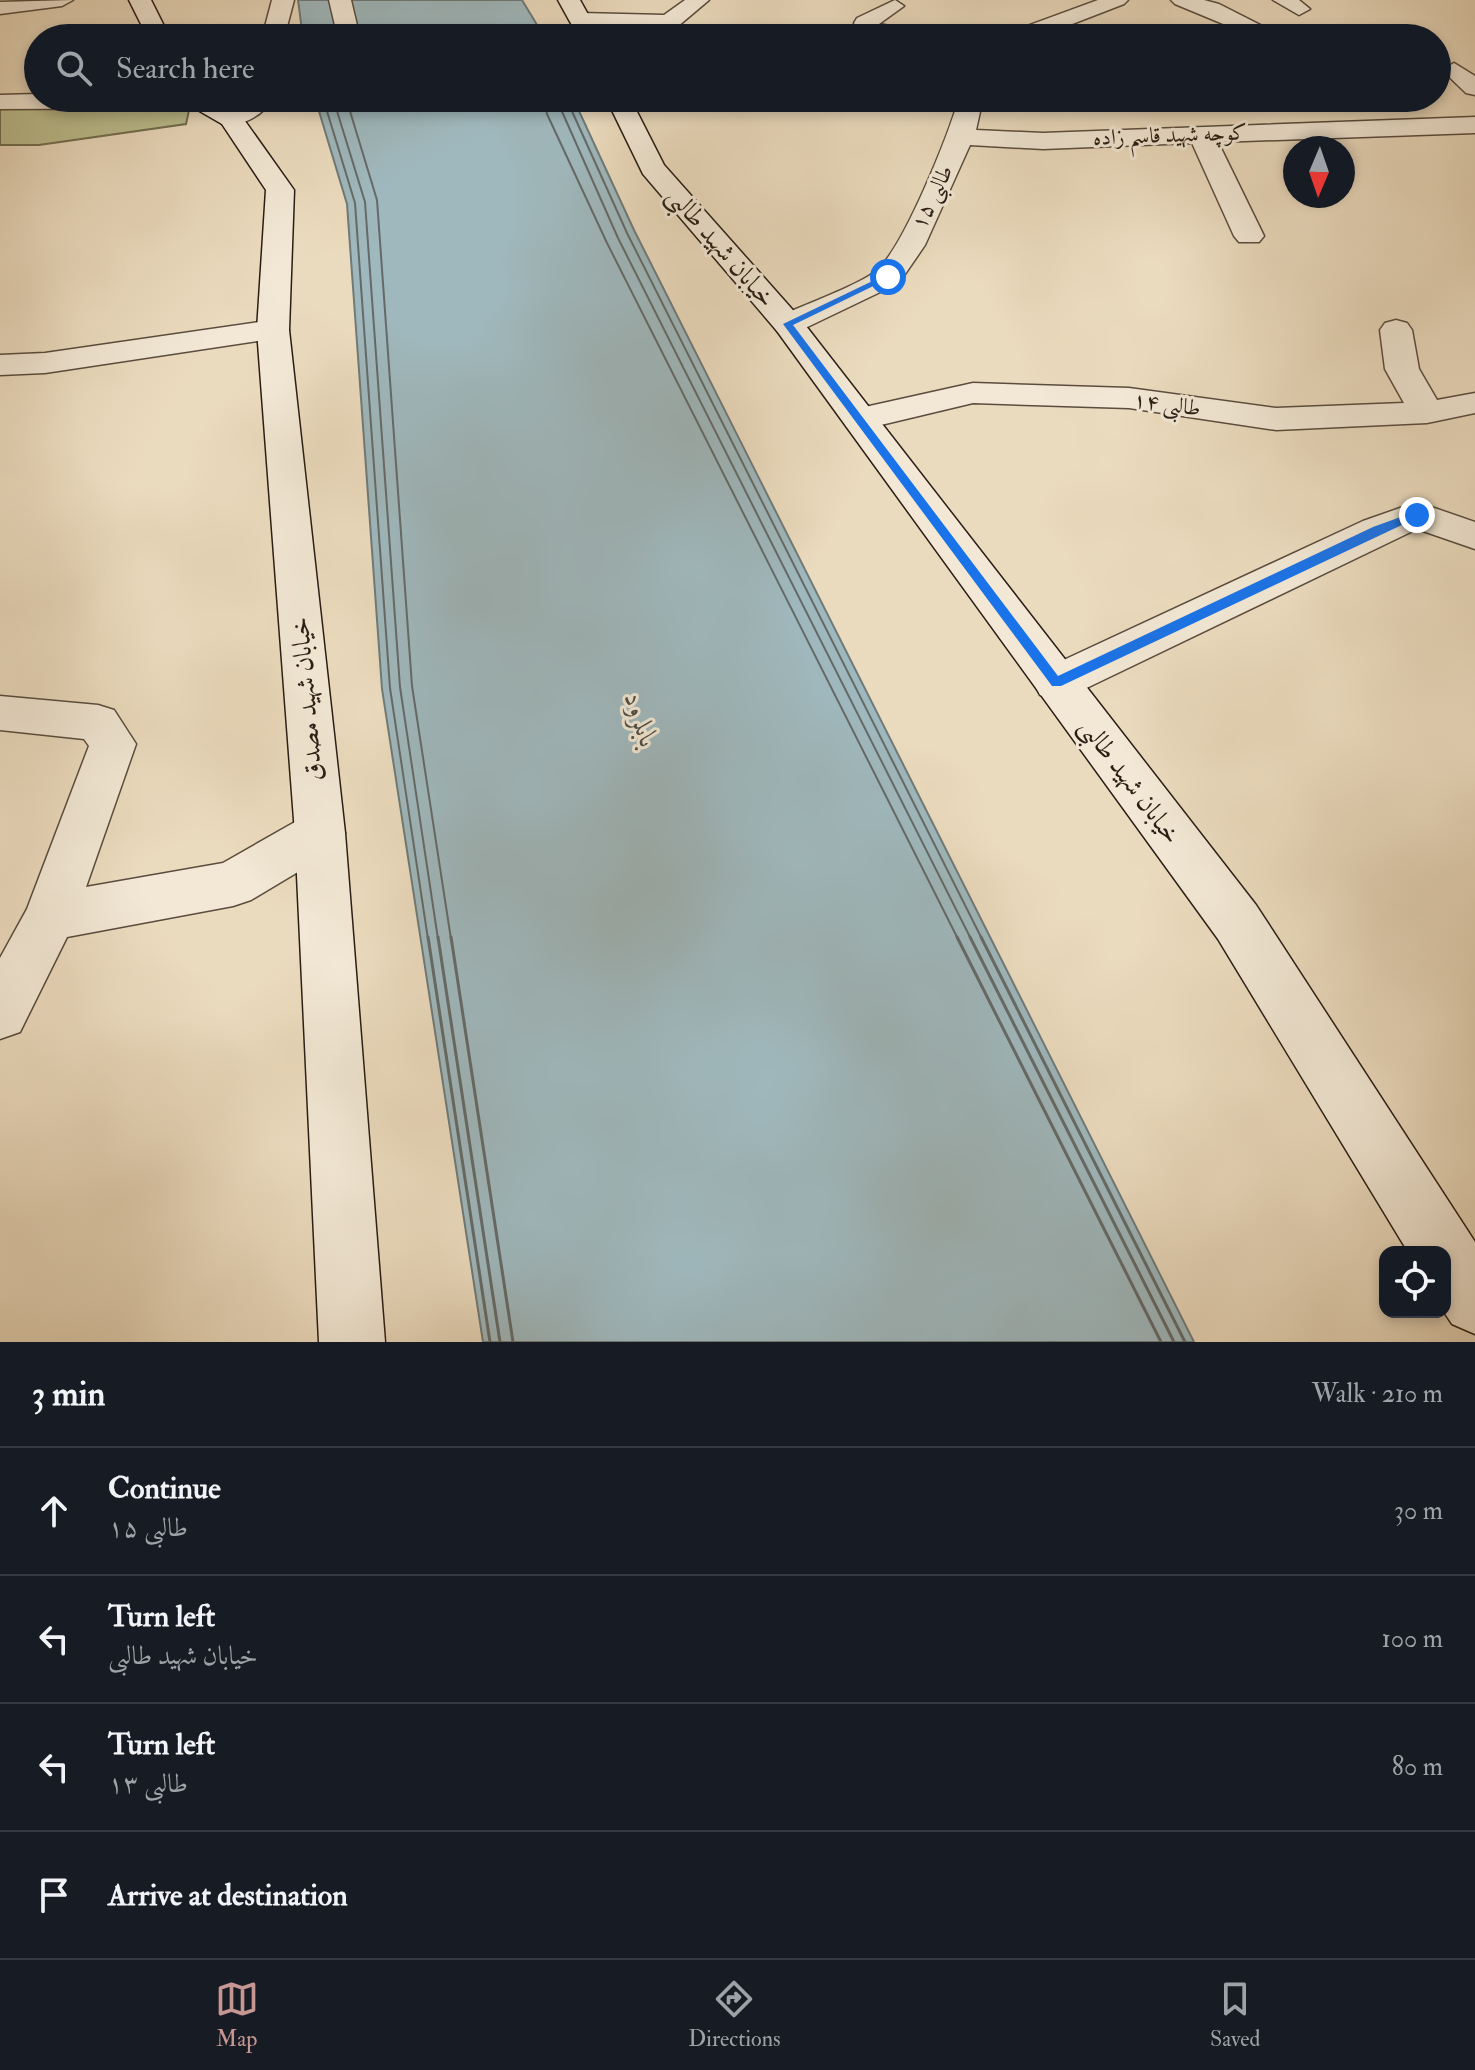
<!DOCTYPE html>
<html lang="en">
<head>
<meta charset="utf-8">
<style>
  :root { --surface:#171b24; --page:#242831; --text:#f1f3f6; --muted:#9ea1a6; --line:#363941; --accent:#c59692 }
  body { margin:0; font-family:"IM FELL Double Pica",Amiri,serif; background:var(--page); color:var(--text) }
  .controls { position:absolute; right:24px; bottom:24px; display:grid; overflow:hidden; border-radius:16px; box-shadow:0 4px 12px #0003 }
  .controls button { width:72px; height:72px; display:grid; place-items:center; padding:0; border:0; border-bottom:2px solid var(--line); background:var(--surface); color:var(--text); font:40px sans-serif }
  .compass { position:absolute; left:1283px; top:136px; width:72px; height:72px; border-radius:50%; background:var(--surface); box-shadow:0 4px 12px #0003; rotate:182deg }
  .stop { position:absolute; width:24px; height:24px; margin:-18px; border:6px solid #1a73e8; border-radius:50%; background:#fff }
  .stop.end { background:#1a73e8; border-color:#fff; box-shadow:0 2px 8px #0008 }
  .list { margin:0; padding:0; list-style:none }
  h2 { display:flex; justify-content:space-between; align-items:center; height:104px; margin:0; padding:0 32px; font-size:34px }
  h2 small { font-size:26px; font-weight:400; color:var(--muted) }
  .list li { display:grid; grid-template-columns:52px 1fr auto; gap:24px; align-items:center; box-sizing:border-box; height:128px; padding:0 32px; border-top:2px solid var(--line) }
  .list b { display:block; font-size:30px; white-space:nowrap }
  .list p { margin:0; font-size:26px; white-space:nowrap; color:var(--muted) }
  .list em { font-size:26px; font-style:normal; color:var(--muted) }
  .icon { flex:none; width:44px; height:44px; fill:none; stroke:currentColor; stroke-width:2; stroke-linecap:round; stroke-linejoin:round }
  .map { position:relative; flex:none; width:1475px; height:1342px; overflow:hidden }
  .search { position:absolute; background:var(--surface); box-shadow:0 4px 12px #0003; left:24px; right:24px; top:24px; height:88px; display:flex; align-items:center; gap:20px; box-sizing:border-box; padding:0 28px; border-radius:44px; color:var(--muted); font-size:30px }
  .sheet { height:616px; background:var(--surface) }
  nav { display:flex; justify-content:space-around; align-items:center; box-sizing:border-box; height:112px; border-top:2px solid var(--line); background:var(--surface); font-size:22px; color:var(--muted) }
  nav a { display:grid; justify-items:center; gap:4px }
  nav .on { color:var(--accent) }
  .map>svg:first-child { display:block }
  .green { fill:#bcbe8e; stroke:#726e51; stroke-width:2 }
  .water { fill:#9fb8bd; stroke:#707a79; stroke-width:2 }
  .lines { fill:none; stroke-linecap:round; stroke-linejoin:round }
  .shore-far1 { stroke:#646a68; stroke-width:2 }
  .shore { stroke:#646a68; stroke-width:3 }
  .street-casing { stroke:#5a4c3e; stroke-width:3 }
  .secondary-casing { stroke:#291d14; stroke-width:3 }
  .street { fill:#f2e8d5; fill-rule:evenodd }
  .secondary { fill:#f2e8d5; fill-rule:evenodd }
  .route { fill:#1a73e8 }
  .labels { text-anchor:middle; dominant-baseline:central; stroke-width:6; stroke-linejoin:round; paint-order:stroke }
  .far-street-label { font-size:22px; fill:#291d14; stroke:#f2e8d5 }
  .street-label { font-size:26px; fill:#291d14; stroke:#f2e8d5 }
  .water-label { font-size:28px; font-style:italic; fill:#4c4c47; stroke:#f2e8d5 }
</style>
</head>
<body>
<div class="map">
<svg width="1475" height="1342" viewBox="0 0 1475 1342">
  <rect width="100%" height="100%" fill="#ebdbbe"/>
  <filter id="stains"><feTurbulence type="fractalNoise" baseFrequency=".0025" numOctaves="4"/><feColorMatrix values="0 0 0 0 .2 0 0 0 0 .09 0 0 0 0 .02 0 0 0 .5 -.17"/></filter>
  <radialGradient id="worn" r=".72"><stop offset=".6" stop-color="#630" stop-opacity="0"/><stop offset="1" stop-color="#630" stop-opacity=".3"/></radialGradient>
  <!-- green -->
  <path class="green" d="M 191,101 L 186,124 L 39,145 L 0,145 L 0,104 Z"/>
  <!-- water -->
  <path class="water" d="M 298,0 L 522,0 L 545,38 L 303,38 Z
    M 315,98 L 573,98 L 634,230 L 1194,1342 L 483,1342 L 382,689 L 347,204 Z"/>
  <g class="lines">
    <!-- shore-far1 -->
    <path class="shore-far1" d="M 323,98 L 355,203 L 390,688 L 428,939
      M 333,98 L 365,202 L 400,687 L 438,939
      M 346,98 L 377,200 L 412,686 L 451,939
      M 544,98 L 547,114 L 607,243 L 958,939
      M 556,98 L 618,238 L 971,939
      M 566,98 L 627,233 L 982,939"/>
    <!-- shore -->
    <path class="shore" d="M 428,937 L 490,1342
      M 438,937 L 500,1342
      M 451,937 L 513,1342
      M 957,937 L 1161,1342
      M 970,937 L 1174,1342
      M 981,937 L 1185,1342"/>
    <!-- street casing -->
    <g class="street-casing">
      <path id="street" d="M 73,0 L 62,6 L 0,14 L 0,2 Z
        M 272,0 L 294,0 L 284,38 L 262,38 Z
        M 329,0 L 351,0 L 360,38 L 338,38 Z
        M 685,0 L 709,0 L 677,27 L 669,29 L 581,27 L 570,20 L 581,13 L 664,15 Z
        M 895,0 L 904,6 L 879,24 L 928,33 L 931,38 L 885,38 L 860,33 L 854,23 L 857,18 Z
        M 1098,0 L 1128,0 L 1124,4 L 1036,38 L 1005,38 L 1008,33 Z
        M 1171,0 L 1204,0 L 1219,4 L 1276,33 L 1273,38 L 1257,38 L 1175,4 Z
        M 1273,0 L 1299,0 L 1310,9 L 1299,15 Z
        M 1454,63 L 1475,76 L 1475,95 L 1466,93 L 1442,70 Z
        M 38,94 L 38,98 L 201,98 L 203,101 L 191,108 L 0,109 L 0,95 Z
        M 247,98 L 271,98 C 266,115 239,128 222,124 L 218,119 Z
        M 959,98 L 983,98 L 976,130 L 1043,133 L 1475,117 L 1475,133 L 1218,142 L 1264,236 L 1259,242 L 1239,242 L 1234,236 L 1192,143 L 1043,149 L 970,145 L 925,245 L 899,283 L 799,331 L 788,334 L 777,331 L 772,324 L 777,317 C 799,307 862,284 877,270 C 904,247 949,134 959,98 Z
        M 273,320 L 284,323 L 289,330 L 284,337 L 45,373 L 0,375 L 0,355 L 45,353 Z
        M 1396,320 L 1407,323 L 1412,330 L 1419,369 L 1437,400 L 1475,393 L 1475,413 L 1427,423 L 1276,430 L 1129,408 L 973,403 L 860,430 L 847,427 L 842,419 L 847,411 L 973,383 L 1129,388 L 1276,408 L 1404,403 L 1385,369 L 1380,330 L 1385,323 Z
        M 1417,502 L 1475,522 L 1475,549 L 1417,529 L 1072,695 L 1056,700 L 1040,695 L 1034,683 L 1040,671 L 1363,521 Z
        M 0,696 L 98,705 L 114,710 L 136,744 L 86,887 L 223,863 L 302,818 L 320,812 L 338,818 L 345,833 L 338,848 L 251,900 L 233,906 L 67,937 L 20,1032 L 0,1039 L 0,958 L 27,909 L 89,746 L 84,739 L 0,730 Z"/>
    </g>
    <!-- secondary casing -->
    <g class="secondary-casing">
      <path id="secondary" d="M 129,0 L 151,0 L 170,38 L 148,38 Z
        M 558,0 L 580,0 L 601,38 L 579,38 Z
        M 177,98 L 208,98 L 240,114 L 294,190 L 289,330 L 345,833 L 385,1342 L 319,1342 L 295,833 L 257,330 L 266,190 L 222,124 Z
        M 606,98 L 630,98 L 664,165 L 799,317 L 1256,905 L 1475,1242 L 1475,1334 L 1452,1324 L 1444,1312 L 1445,1252 L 1408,1252 L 1218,939 L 777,331 L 643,174 Z"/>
    </g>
    <!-- street -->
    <use href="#street" class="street"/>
    <!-- secondary -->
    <use href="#secondary" class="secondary"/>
  </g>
  <!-- route -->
  <path class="route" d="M 885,275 L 892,277 L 793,325 L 1058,676 L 1373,527 L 1417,511 L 1423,515 L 1061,686 L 1052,686 L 783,324 Z"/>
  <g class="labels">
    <!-- far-street labels -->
    <g class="far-street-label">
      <text transform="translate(1170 135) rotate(-2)">کوچه شهید قاسم زاده</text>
      <text transform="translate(932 197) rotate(-64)">طالبی ۱۵</text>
      <text transform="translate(1167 404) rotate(8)">طالبی ۱۴</text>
    </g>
    <!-- street labels -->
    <g class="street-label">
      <text transform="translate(721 247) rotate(49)">خیابان شهید طالبی</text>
      <text transform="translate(307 699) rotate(-95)">خیابان شهید مصدق</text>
      <text transform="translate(1130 781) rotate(53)">خیابان شهید طالبی</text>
    </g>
    <!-- water labels -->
    <g class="water-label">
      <text transform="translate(641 720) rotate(72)">بابلرود</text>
    </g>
  </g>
  <rect width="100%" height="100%" filter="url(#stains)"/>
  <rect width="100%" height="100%" fill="url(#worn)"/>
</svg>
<div class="controls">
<button><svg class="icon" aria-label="locate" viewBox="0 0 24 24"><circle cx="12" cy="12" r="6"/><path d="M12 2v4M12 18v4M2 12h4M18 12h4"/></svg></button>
</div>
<svg class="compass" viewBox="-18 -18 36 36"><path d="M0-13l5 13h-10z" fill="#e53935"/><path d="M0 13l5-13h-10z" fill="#9ea1a6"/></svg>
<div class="stop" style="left:888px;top:277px"></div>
<div class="stop end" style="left:1417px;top:515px"></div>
<div class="search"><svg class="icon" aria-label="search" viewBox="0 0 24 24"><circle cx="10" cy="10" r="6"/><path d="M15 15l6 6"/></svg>Search here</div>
</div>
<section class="sheet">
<h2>3 min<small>Walk · 210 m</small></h2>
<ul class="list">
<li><svg class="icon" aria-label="ahead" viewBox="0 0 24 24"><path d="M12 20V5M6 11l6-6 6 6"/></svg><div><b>Continue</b><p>طالبی ۱۵</p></div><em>30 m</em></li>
<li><svg class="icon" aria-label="left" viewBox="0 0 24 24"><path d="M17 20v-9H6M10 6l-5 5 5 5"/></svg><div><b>Turn left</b><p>خیابان شهید طالبی</p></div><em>100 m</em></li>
<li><svg class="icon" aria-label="left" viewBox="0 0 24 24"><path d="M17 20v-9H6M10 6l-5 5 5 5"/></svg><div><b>Turn left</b><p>طالبی ۱۳</p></div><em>80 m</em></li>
<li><svg class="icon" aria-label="arrive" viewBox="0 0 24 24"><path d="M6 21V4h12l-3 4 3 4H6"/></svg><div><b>Arrive at destination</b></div></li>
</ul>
</section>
<nav>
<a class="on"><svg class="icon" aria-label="map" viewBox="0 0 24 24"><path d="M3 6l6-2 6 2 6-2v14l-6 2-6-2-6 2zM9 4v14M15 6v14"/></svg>Map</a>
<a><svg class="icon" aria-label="directions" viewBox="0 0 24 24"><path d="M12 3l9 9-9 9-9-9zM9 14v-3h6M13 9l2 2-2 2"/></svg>Directions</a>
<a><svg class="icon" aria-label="saved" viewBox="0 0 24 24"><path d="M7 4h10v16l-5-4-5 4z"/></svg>Saved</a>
</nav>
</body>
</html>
